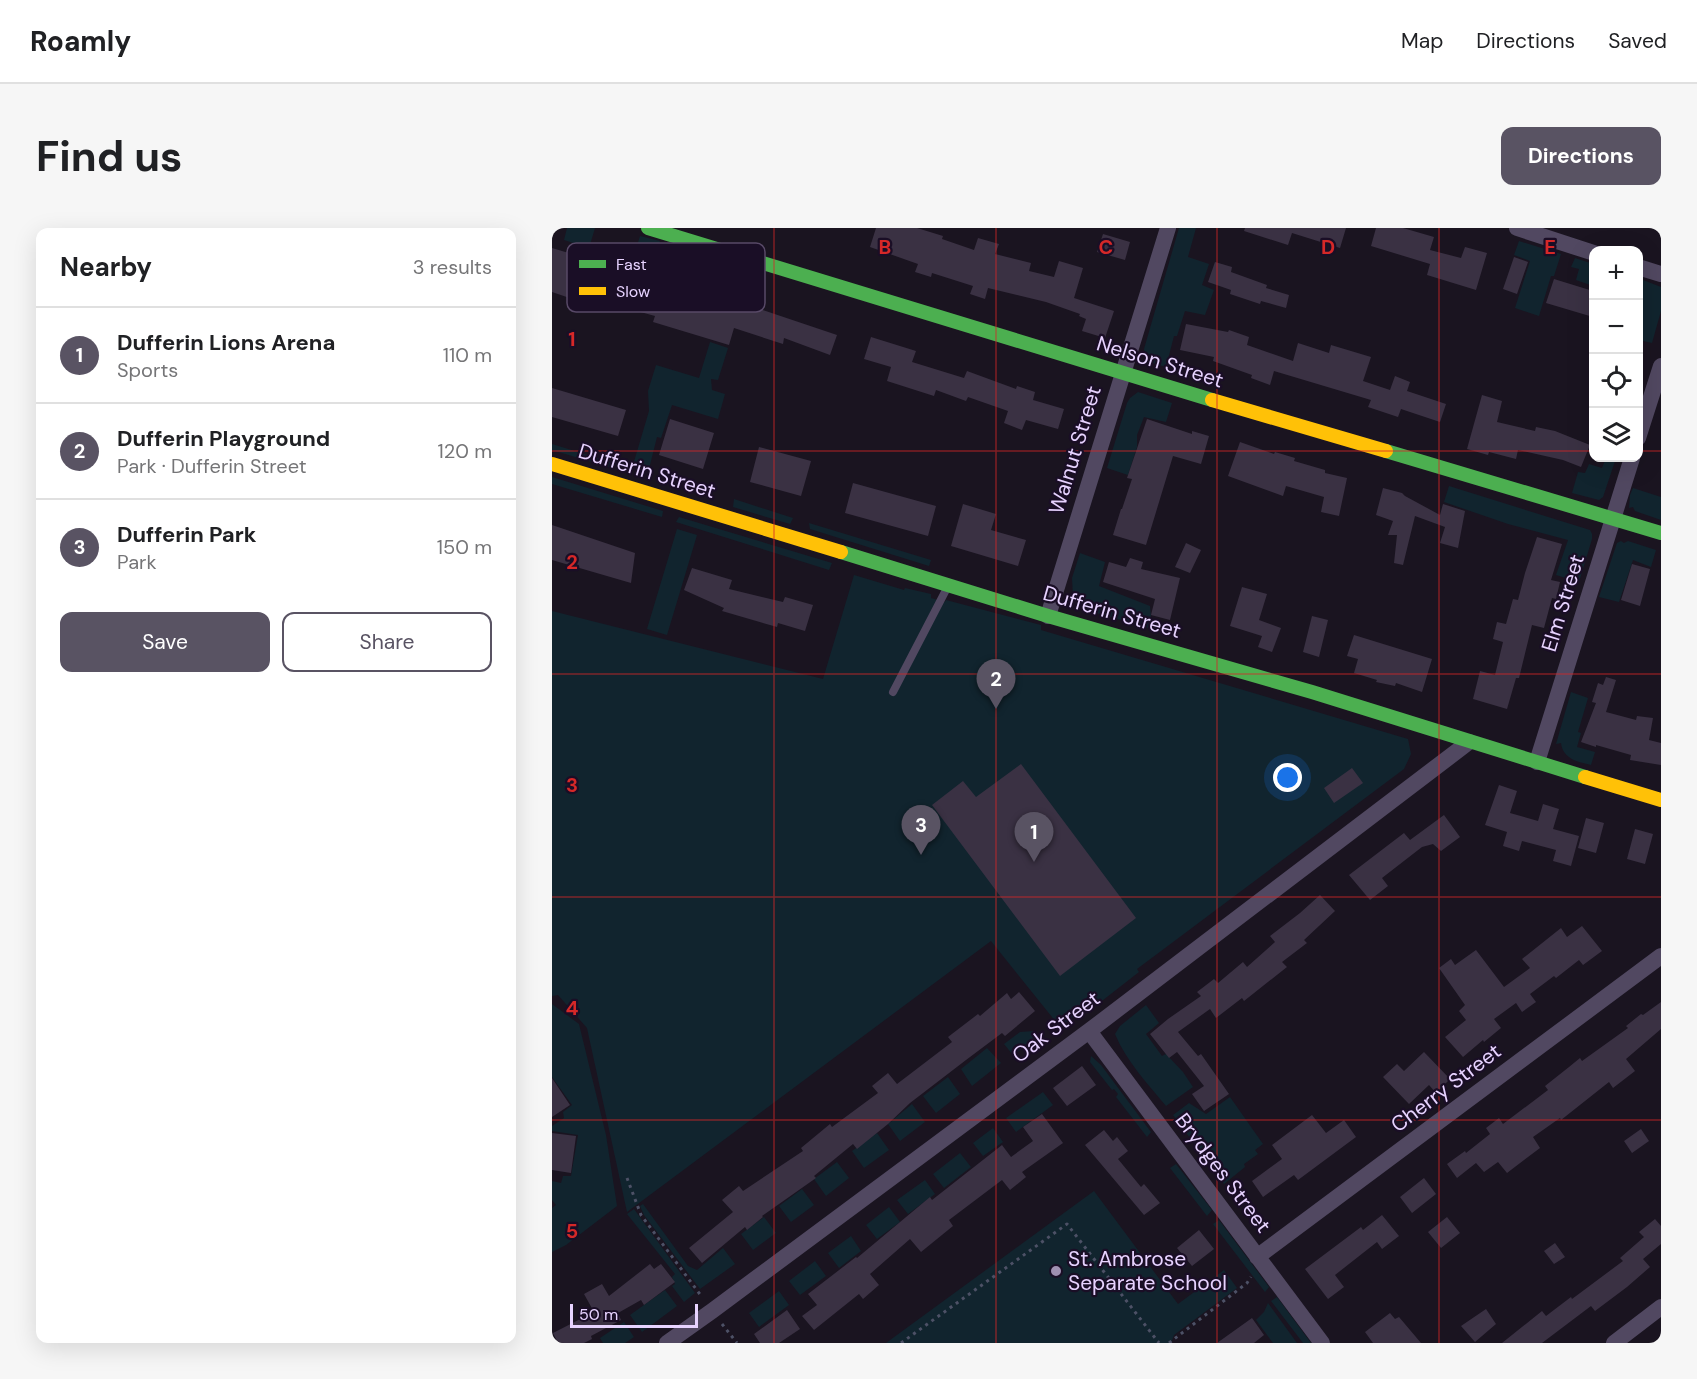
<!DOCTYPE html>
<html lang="en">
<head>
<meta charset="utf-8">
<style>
  :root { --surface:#fff; --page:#f6f6f6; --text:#202124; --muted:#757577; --line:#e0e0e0; --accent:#595363 }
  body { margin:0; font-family:"DM Sans",sans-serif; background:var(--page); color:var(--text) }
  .controls { position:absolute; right:18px; top:18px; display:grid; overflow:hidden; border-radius:12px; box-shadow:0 6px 24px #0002 }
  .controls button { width:54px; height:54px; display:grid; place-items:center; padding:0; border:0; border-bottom:2px solid var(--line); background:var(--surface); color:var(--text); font:30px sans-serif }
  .scale { position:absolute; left:18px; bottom:15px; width:128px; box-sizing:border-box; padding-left:6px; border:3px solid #e7d3ff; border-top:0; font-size:16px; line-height:21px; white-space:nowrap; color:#e7d3ff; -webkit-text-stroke:4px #1a0e26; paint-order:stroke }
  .you { position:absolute; left:736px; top:550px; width:21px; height:21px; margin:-15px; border:4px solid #fff; border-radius:50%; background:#1a73e8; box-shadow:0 0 0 9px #1a73e833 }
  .badge { display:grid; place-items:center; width:39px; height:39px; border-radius:50%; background:var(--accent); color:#fff; font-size:20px; font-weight:700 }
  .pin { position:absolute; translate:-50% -50px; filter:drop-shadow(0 2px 3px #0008) }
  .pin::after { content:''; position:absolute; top:32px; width:21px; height:18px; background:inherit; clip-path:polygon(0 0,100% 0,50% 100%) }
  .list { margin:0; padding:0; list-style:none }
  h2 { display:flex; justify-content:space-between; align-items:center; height:78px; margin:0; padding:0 24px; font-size:26px }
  h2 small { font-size:20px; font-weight:400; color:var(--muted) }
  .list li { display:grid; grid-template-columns:39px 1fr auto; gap:18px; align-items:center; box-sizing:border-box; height:96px; padding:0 24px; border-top:2px solid var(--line) }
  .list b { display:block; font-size:22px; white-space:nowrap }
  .list p { margin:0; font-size:20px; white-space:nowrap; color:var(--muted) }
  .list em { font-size:20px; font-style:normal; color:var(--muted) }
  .actions { display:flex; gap:12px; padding:18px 24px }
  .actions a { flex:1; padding:14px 0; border:2px solid var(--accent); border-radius:12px; text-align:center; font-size:21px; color:var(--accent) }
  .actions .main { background:var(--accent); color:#fff }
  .icon { flex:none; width:33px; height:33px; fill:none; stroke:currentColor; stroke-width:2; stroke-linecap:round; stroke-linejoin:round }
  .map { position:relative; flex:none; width:1109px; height:1115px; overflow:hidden; border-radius:12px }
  header { display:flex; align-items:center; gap:36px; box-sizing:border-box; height:84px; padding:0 30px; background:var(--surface); border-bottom:2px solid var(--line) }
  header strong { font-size:28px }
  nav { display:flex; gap:33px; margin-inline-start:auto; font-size:21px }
  .intro { display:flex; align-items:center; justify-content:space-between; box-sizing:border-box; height:144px; padding:0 36px }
  h1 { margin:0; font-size:42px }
  .button { padding:15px 27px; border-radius:12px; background:var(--accent); color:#fff; font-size:21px; font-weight:700 }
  main { display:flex; gap:36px; padding:0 36px }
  aside { flex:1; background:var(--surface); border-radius:12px; box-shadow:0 6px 24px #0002 }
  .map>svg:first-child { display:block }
  .green { fill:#11242e }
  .building { fill:#3a3143 }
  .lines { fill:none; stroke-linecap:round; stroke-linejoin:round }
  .path { stroke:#4d5166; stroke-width:3; stroke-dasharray:3 4.5; stroke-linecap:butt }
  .lane { stroke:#514861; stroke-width:8 }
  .street { stroke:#514861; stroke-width:16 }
  .fast { stroke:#4caf50; stroke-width:14 }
  .slow { stroke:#ffc107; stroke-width:14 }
  .grid { fill:none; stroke:#d62828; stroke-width:1.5; stroke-opacity:0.55 }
  .poi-dot { fill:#9f90b1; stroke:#1a0e26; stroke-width:2 }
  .labels { text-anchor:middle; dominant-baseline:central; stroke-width:4.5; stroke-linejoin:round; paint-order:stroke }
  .street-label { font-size:21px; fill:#e7d3ff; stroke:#1a0e26 }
  .poi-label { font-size:21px; fill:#e7d3ff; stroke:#1a0e26; text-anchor:start }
  .key { fill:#1a0e26; stroke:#584967; stroke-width:1.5 }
  .key-label { font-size:16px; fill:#e7d3ff }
  .grid-label { font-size:20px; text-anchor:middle; font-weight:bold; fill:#d62828; stroke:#1a0e26; stroke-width:4.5; stroke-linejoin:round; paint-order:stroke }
</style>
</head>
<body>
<header>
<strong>Roamly</strong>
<nav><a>Map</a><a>Directions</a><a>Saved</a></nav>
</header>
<div class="intro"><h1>Find us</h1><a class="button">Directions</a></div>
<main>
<aside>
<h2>Nearby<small>3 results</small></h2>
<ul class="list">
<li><span class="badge">1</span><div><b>Dufferin Lions Arena</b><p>Sports</p></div><em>110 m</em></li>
<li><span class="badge">2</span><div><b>Dufferin Playground</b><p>Park · Dufferin Street</p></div><em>120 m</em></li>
<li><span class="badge">3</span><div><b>Dufferin Park</b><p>Park</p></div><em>150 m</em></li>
</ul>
<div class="actions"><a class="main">Save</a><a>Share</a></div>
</aside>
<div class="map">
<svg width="1109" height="1115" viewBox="0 0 1109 1115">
  <rect width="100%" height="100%" fill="#1a1420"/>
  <!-- green -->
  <path class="green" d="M 15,0 L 43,0 L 37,20 L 12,12 Z
    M 627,0 L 644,0 L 636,29 L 657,36 L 650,57 L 662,62 L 653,87 L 633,83 L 625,108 L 622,108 L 614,139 L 593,133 L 592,121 Z
    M 88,8 L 108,13 L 98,49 L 77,43 Z
    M 967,13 L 1009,26 L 1002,48 L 999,48 L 987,88 L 963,80 L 978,33 L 962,27 Z
    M 1023,30 L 1041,36 L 1041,58 L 1024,52 L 1027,41 L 1019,39 Z
    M 1086,50 L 1109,59 L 1109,83 L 1100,115 L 1087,112 Z
    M 158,114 L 176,120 L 166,152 L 159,151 L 160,162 L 173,166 L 166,191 L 120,177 L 109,210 L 105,209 L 97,241 L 81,237 L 97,183 L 96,163 L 104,137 L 147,150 Z
    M 586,164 L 620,175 L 614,194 L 592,189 L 585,207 L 585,219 L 576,247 L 555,240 L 575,175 L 578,170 Z
    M 0,216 L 65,236 L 60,240 L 0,222 Z
    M 1054,230 L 1064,230 L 1051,269 L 1047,272 L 1020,265 L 1026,244 L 1033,245 L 1037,236 L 1050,240 Z
    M 0,249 L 111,283 L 110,289 L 0,256 Z
    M 897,258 L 1038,302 L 1040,306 L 1040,311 L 1027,354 L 1004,347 L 1016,312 L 956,296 L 892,274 Z
    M 1081,260 L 1109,269 L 1109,292 L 1083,283 L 1081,279 L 1077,280 L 1078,267 Z
    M 182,271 L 241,290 L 238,296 L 181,279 Z
    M 127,289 L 280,335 L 277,342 L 124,294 Z
    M 257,295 L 379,332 L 377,338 L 258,301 Z
    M 125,301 L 145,307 L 115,407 L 95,401 Z
    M 1069,313 L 1072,315 L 1076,313 L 1104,322 L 1099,339 L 1081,332 L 1067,374 L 1047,369 L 1065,315 Z
    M 528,325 L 553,334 L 547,358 L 598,378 L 600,401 L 537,383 L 529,375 L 525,367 L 521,369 L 520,350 Z
    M 302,347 L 352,362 L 353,360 L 379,366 L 379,370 L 393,374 L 394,372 L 489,397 L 489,402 L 856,511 L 859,526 L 852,541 L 585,741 L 587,744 L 546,776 L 538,776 L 508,799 L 439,713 L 75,984 L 35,800 L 6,767 L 0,768 L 0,383 L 271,451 Z
    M 1019,464 L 1036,470 L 1026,504 L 1029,505 L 1025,519 L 1043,524 L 1039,537 C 1026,534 1011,531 1009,515 L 1004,516 Z
    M 0,776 L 27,796 L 54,907 L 65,978 L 14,1017 L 0,1024 L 0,980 L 4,977 L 0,972 L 0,953 L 9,955 L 11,948 L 19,948 L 26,907 L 0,903 L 0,898 L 12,890 L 11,884 L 20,877 L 0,849 Z
    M 594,777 L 607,795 L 594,806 L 610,828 L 614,826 L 631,844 L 641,859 L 614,878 C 596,856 574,833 563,806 L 568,798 Z
    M 482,803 L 486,809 L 461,827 L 452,816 L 468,804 Z
    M 435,820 L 449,835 L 420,858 L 409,841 Z
    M 539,828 L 549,837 L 599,904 L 595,909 L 564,869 L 566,866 L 562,861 L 560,862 L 538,834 Z
    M 396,849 L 408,866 L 384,885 L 371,868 Z
    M 491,864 L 501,877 L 464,904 L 454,890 Z
    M 678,869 L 711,916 L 703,922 L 706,926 L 692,936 L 693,939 L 672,956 L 621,887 L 637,875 L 654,886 Z
    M 360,876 L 373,894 L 348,913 L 336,896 Z
    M 441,900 L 451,914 L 431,928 L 421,915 Z
    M 325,905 L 337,922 L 312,940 L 300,923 Z
    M 408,925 L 419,939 L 392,960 L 381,946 Z
    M 285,934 L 297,950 L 274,968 L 262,951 Z
    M 624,936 L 660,982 L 655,988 L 618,940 Z
    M 373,952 L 383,966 L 356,986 L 345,972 Z
    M 250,961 L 262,977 L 239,994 L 227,978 Z
    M 542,963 L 626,1076 L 672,1042 L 685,1060 L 622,1107 L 619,1115 L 334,1115 Z
    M 91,976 L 136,1038 L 145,1042 L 171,1020 L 183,1036 L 148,1061 L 92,987 L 88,978 Z
    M 337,979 L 348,994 L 325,1011 L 314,997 Z
    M 82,981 L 143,1065 L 132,1074 L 120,1058 L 123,1056 L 120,1049 L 123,1046 L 75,986 Z
    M 212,989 L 224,1005 L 201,1022 L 189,1006 Z
    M 667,992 L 717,1059 L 713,1064 L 661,996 Z
    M 299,1008 L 309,1023 L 287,1040 L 276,1025 Z
    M 263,1033 L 274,1048 L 248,1067 L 237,1053 Z
    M 113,1062 L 125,1078 L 90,1104 L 78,1087 Z
    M 227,1063 L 237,1077 L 207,1099 L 197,1085 Z
    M 725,1069 L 759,1115 L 751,1115 L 719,1073 Z
    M 716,1075 L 745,1115 L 721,1115 L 704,1092 L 712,1084 Z
    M 72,1094 L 82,1109 L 73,1115 L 51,1115 L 48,1110 Z"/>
  <!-- building -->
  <path class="building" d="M 324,0 L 365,0 L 391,8 L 390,11 L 422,22 L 426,10 L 447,16 L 443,26 L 479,35 L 477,43 L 502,49 L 507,33 L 531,40 L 522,70 L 562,83 L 553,110 L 530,103 L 534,91 L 527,88 L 528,86 L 494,74 L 436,60 L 433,71 L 418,66 L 421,58 L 380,45 L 379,49 L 363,44 L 366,36 L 318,19 Z
    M 693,0 L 794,0 L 788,20 L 740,5 L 736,17 L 692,3 Z
    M 824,0 L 851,0 L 882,9 L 878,22 L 909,30 L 913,19 L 935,25 L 924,62 L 875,47 L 878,36 L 819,18 Z
    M 551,6 L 578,14 L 573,32 L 545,24 Z
    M 0,20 L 60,38 L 59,42 L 63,43 L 61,48 L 111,61 L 115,50 L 285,107 L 278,127 L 232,110 L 231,116 L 182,100 L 177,117 L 101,94 L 103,88 L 52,74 L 50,81 L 0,64 Z
    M 962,29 L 976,34 L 965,66 L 951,61 Z
    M 663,34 L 680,39 L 679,44 L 715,57 L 714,60 L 737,67 L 734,80 L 709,73 L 708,76 L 678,66 L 679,62 L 656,54 Z
    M 1002,51 L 1041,63 L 1041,89 L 994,75 Z
    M 634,96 L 676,104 L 677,102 L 697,109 L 695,117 L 741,133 L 746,115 L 777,125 L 779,117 L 819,129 L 811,153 L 838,162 L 843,148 L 858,154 L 855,163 L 894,176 L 888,194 L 849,181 L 846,189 L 816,179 L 819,172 L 722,143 L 718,157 L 699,150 L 700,147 L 661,133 L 662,129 L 628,122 Z
    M 319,109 L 364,123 L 360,134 L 412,150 L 415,143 L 464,161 L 465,158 L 483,164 L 481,172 L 512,181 L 506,201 L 474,192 L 470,202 L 452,195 L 456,183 L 416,169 L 414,173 L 384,162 L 382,168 L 335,153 L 339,139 L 312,131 Z
    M 0,160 L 74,182 L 66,208 L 0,189 Z
    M 930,167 L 950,173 L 945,194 L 983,203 L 984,199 L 1003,203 L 1038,217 L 1029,239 L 1011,232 L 966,222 L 964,231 L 937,224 L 936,227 L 915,221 Z
    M 118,191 L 162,205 L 151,241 L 107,227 Z
    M 595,191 L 640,206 L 640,203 L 657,208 L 649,236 L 621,228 L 594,317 L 561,307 L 569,281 L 570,281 L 580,251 L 575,250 Z
    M 688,214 L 722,226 L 723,224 L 743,230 L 742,233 L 773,242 L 773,245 L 795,250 L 787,288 L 769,284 L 772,269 L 734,258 L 731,268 L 676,248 Z
    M 207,219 L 259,233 L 249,268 L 198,254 Z
    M 301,255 L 384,278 L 376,308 L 293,285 Z
    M 831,260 L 850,265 L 853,268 L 888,287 L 891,276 L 913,283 L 906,320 L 888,315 L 893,299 L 863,288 L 851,337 L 842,335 L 845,307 L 836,307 L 841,293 L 824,287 Z
    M 411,276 L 444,286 L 439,302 L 474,312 L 466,338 L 399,318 Z
    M 0,297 L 83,325 L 79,355 L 0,332 Z
    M 985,309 L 1010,316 L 999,352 L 1008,354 L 1004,371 L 1000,370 L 992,400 L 980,397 L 967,450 L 964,450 L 955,481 L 921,471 L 928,443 L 943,447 L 951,414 L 941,411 L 945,394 L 954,396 L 961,371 L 966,372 L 973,345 Z
    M 634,315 L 649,322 L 638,345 L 623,339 Z
    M 578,330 L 591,334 L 589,341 L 628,350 L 618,392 L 599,387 L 603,371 L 551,354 L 557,334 L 574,339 Z
    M 1080,336 L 1098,341 L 1088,378 L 1069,372 Z
    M 140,340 L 180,352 L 177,361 L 231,374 L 233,369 L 261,377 L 253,403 L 226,395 L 225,399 L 170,383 L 172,380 L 132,362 Z
    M 690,359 L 715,366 L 707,392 L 729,400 L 720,424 L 706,419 L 710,408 L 678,398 Z
    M 760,388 L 776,392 L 767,429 L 751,424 Z
    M 802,407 L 880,431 L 870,464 L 844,455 L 843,458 L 824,454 L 825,452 L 802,445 L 806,431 L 795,428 Z
    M 1054,449 L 1064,452 L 1054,484 L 1084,492 L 1085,488 L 1101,490 L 1097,512 L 1109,515 L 1109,537 L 1078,532 L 1079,527 L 1044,517 L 1044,519 L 1029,514 L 1044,475 L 1040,474 L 1046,455 L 1051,457 Z
    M 469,536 L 584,690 L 508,748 L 380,577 L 411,553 L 424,569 Z
    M 800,540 L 811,555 L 782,575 L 772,560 Z
    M 947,557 L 965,563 L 958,585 L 986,593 L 991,576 L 1007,581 L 1001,601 L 1027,608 L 1019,638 L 1001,633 L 1004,622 L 970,613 L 967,623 L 951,618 L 955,604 L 933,597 Z
    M 892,587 L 908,609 L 889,623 L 881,616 L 870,619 L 830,650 L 836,658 L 818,672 L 797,647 L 852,605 L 858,612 Z
    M 1034,590 L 1052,595 L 1044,625 L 1026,620 Z
    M 1083,601 L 1101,606 L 1093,636 L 1075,631 Z
    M 768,667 L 783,683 L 752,712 L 755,715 L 730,734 L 735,739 L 692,773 L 690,770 L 664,790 L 658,781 L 626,804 L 646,828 L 649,826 L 677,866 L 652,883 L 640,866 L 652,858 L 625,824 L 617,830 L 598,806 L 616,791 L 649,768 L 645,764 L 662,751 L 666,755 L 691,734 L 695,739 L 723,714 L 718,708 L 748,685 Z
    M 1030,698 L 1050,723 L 1031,737 L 1027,732 L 1004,750 L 1002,748 L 978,766 L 984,774 L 970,784 L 964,775 L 942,791 L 949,800 L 932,814 L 931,812 L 911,829 L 893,809 L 914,792 L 907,783 L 913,777 L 887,740 L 899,731 L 903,737 L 924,722 L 952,759 L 978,740 L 970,731 L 1009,700 L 1015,709 Z
    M 467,764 L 483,783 L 453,808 L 450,805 L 414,832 L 358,875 L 336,896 L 305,921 L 301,916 L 262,948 L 264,950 L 210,988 L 211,989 L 195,1002 L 193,999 L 150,1035 L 137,1020 L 181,984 L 170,972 L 187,958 L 191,963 L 251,923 L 249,920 L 278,896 L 280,899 L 326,865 L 320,858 L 336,845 L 345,856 L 400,814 L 396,809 L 426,786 L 428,788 L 455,765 L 459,771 Z
    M 1109,774 L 1109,801 L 1074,831 L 1083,843 L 1061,860 L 1057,854 L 1009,892 L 1008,890 L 981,909 L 988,920 L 955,945 L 946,934 L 932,944 L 924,935 L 905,950 L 895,936 L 913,923 L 914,925 L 938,906 L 934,900 L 947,890 L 951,896 L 996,862 L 993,858 L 1017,839 L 1028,830 L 1030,833 L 1076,800 L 1074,798 L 1089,786 L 1091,787 Z
    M 872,824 L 898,851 L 884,865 L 877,857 L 857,876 L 831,849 L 845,836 L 852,843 Z
    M 530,838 L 544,857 L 515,878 L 501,860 Z
    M 0,850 L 18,877 L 0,889 Z
    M 490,886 L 511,915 L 470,944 L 474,949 L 458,962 L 450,952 L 397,992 L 401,998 L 369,1024 L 358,1011 L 318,1046 L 327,1057 L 311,1071 L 307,1066 L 262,1102 L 250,1088 L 265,1077 L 256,1066 L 304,1029 L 305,1030 L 378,969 L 380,972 L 450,917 L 459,929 L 481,913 L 471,899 Z
    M 760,887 L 774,905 L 792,892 L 804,909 L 746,952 L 742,947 L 711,969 L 700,953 L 730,931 L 720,917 Z
    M 1089,901 L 1097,913 L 1080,925 L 1072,913 Z
    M 552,902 L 561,913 L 565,909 L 576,923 L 566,931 L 589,959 L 592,956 L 608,975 L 592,987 L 533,917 Z
    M 0,905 L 24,908 L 19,945 L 0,942 Z
    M 872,950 L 884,966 L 860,985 L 848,969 Z
    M 830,987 L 847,1008 L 830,1021 L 825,1014 L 783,1047 L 792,1059 L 776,1071 L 753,1041 L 809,999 L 811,1002 Z
    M 895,989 L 908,1005 L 889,1020 L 876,1004 Z
    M 1103,991 L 1109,998 L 1109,1016 L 1091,1031 L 1098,1039 L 1075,1059 L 1043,1083 L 1039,1078 L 990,1115 L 950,1115 L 990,1083 L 994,1088 L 1019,1069 L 1020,1071 L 1071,1033 L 1068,1030 L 1092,1009 L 1087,1004 Z
    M 647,1002 L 662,1021 L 640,1038 L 625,1020 Z
    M 1003,1015 L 1013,1029 L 1002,1036 L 992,1023 Z
    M 98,1036 L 102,1041 L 109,1036 L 123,1054 L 92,1077 L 89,1072 L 66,1085 L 69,1092 L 39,1108 L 40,1111 L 32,1115 L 6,1115 L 1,1105 L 42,1084 L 32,1066 L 50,1056 L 57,1068 Z
    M 934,1081 L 944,1096 L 923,1114 L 909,1098 Z
    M 235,1082 L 248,1101 L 227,1115 L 208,1115 L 202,1106 Z
    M 838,1085 L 843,1091 L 847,1089 L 869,1115 L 821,1115 L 813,1104 Z
    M 700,1090 L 712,1107 L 702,1115 L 665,1115 Z"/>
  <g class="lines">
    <!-- path -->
    <path class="path" d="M 75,950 L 89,987 L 150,1069
      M 170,1096 L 185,1115
      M 349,1115 L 515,996 L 607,1115
      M 617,1115 L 695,1055 L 699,1049"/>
    <!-- lane -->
    <path class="lane" d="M 341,464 L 395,360"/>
    <!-- street -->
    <path class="street" d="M 965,0 L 1042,25
      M 1086,39 L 1109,46
      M 1086,210 L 1109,138
      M 496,388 L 616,0
      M 985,534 L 1080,230
      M 537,803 L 770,1115
      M 705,1029 L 1109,728
      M 115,1115 L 160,1083 L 537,803 L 917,514
      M 1062,1115 L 1109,1079"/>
    <!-- fast -->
    <path class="fast" d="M 96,0 L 660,172
      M 834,223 L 1109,305
      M 289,324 L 496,388 L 760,464 L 1033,549"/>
    <!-- slow -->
    <path class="slow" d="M 660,172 L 834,223
      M 0,236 L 289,324
      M 1033,549 L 1109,572"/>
  </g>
  <!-- grid -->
  <path class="grid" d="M 222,0 L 222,1115M 444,0 L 444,1115M 665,0 L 665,1115M 887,0 L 887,1115M 0,223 L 1042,223M 1086,223 L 1109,223M 0,446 L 1109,446M 0,669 L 1109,669M 0,892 L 1109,892"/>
  <!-- markers -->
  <circle class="poi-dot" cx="504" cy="1043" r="6"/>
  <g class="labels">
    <!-- street labels -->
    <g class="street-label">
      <text transform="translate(608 134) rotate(17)">Nelson Street</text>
      <text transform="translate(523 222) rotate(-73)">Walnut Street</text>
      <text transform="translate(95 243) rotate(17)">Dufferin Street</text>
      <text transform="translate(1011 375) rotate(-73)">Elm Street</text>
      <text transform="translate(560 384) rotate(16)">Dufferin Street</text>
      <text transform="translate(504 799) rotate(-37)">Oak Street</text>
      <text transform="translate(894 860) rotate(-37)">Cherry Street</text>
      <text transform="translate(671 945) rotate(53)">Brydges Street</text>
    </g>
    <!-- poi labels -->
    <g class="poi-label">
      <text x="516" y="1031">St. Ambrose<tspan x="516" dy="24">Separate School</tspan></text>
    </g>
  </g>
  <!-- legend -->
  <rect x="15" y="15" width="198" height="69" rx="9" class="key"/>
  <rect x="27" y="32" width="27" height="8" fill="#4caf50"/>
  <rect x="27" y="59" width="27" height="8" fill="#ffc107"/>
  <g class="key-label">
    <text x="64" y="42">Fast</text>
    <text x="64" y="69">Slow</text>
  </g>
  <g class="grid-label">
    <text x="333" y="26">B</text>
    <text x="554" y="26">C</text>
    <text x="776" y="26">D</text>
    <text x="998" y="26">E</text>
    <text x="20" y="118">1</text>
    <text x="20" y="341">2</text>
    <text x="20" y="564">3</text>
    <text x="20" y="787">4</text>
    <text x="20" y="1010">5</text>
  </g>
</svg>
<div class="controls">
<button>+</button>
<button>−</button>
<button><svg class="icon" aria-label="locate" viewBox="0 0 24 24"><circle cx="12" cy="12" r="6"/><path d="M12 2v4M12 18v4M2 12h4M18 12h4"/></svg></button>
<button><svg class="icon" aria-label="layers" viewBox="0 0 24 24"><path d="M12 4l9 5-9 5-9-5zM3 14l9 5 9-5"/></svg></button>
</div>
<div class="scale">50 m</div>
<div class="you"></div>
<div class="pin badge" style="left:482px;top:634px">1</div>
<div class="pin badge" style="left:444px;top:481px">2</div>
<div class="pin badge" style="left:369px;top:627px">3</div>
</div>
</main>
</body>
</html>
